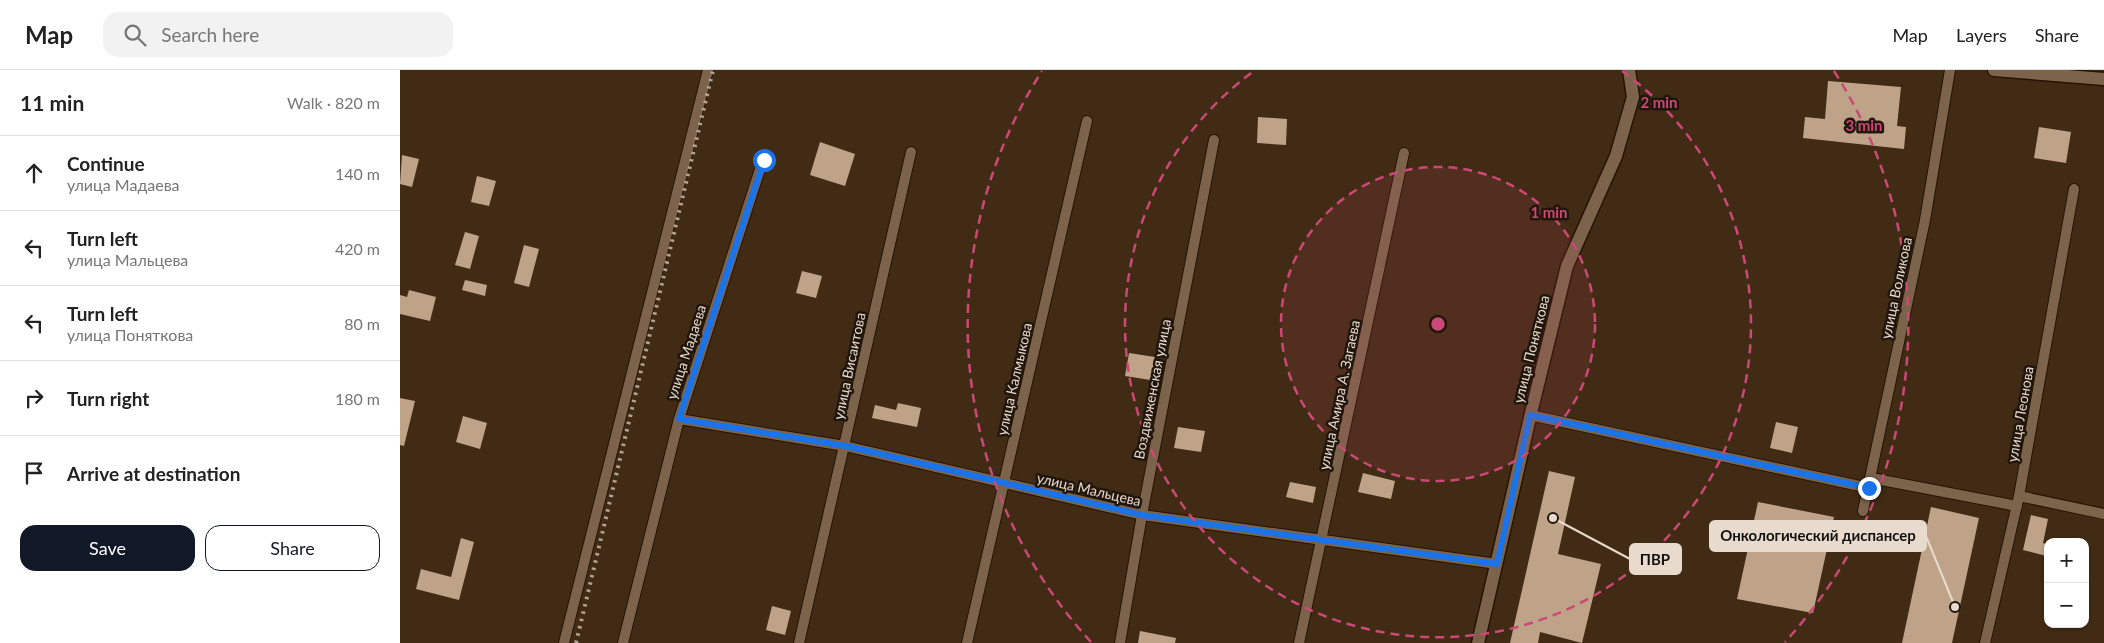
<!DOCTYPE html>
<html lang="en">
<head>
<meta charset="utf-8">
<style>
  :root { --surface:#fff; --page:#f2f2f2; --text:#222; --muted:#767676; --line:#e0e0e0; --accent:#111827 }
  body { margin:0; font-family:Lato,sans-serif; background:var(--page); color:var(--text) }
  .controls { position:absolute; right:15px; bottom:15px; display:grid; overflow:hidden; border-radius:10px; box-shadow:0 1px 4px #0004 }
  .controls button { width:45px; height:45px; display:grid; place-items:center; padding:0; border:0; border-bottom:1px solid var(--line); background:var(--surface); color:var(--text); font:25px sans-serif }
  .stop { position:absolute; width:15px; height:15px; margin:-11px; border:4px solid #1a73e8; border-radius:50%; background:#fff }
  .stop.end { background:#1a73e8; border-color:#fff; box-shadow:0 1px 5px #0008 }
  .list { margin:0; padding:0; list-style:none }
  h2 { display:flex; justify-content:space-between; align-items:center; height:65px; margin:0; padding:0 20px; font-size:21px }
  h2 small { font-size:16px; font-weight:400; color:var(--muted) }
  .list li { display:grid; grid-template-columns:32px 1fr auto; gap:15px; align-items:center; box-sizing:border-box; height:75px; padding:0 20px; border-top:1px solid var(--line) }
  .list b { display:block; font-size:19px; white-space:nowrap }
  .list p { margin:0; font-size:16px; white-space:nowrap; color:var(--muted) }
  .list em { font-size:16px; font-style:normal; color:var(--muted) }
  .actions { display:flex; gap:10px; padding:15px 20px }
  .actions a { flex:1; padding:11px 0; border:1px solid var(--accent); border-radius:15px; text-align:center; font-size:18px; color:var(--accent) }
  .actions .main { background:var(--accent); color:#fff }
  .icon { flex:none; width:28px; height:28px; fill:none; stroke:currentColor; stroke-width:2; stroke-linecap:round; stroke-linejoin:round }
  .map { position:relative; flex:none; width:1704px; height:573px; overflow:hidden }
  header { display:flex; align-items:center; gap:30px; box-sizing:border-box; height:70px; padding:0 25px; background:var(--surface); border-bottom:1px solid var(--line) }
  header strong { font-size:24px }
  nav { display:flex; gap:28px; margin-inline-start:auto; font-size:18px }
  .search { width:350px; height:45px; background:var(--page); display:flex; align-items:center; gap:12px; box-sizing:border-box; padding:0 18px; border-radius:15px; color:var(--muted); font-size:19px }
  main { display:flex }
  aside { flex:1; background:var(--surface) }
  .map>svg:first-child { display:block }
  .building { fill:#bea388 }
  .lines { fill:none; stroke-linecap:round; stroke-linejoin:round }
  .street-casing { stroke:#271300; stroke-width:12 }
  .secondary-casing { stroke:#271300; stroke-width:15 }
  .street { stroke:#7c634b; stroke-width:10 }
  .secondary { stroke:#7c634b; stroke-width:12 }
  .rail { stroke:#b2a291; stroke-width:4; stroke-dasharray:2.5 5; stroke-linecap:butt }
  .route { stroke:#1a73e8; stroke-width:6 }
  .ring { fill:none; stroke:#cc4877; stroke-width:2.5; stroke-dasharray:9 6 }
  .labels { text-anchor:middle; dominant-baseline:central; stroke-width:5; stroke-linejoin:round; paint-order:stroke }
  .street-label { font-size:14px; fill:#e8dacc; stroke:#20160c }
  .centre { fill:#cc4877; stroke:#20160c; stroke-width:2.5 }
  .ring-label { font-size:15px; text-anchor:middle; font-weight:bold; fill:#cc4877; stroke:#20160c; stroke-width:5; stroke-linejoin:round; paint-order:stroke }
  .leader { fill:none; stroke:#e8dacc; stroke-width:2 }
  .callout-dot { fill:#e8dacc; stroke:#20160c; stroke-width:2 }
  .callout { fill:#e8dacc; stroke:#e8dacc; stroke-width:2 }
  .callout-label { font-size:15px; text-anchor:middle; font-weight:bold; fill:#111 }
</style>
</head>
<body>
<header>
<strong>Map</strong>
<div class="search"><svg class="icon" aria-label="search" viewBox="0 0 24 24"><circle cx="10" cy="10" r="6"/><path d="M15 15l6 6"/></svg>Search here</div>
<nav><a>Map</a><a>Layers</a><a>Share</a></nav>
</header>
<main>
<aside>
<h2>11 min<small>Walk · 820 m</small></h2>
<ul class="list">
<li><svg class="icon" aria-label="ahead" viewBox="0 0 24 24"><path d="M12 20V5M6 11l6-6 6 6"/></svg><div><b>Continue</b><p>улица Мадаева</p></div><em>140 m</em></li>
<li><svg class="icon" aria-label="left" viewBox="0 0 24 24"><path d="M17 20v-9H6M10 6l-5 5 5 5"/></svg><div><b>Turn left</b><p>улица Мальцева</p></div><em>420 m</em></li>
<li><svg class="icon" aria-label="left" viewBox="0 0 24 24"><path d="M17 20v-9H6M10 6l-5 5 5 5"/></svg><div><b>Turn left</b><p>улица Поняткова</p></div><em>80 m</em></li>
<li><svg class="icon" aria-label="right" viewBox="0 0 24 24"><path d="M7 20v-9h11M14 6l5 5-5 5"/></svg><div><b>Turn right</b></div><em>180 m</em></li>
<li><svg class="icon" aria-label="arrive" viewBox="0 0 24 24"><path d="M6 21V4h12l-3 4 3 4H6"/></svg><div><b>Arrive at destination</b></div></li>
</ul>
<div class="actions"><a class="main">Save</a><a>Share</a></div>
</aside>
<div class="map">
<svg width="1704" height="573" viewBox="0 0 1704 573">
  <rect width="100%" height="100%" fill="#412b14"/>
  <!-- building -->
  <path class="building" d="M 1428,11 L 1501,17 L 1497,56 L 1506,57 L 1504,79 L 1403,68 L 1405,47 L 1425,49 Z
    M 858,47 L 887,49 L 886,75 L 857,73 Z
    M 1639,57 L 1671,62 L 1666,93 L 1634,88 Z
    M 420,72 L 455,84 L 445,116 L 410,105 Z
    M 2,85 L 19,89 L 12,117 L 0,114 Z
    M 77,106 L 96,111 L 89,136 L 71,132 Z
    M 65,162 L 79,166 L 70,199 L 55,195 Z
    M 124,175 L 139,179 L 129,217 L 114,213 Z
    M 402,201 L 422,206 L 416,228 L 396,223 Z
    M 65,210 L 87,215 L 85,226 L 62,220 Z
    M 9,220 L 36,227 L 30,251 L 0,244 L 0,225 L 7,227 Z
    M 729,283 L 755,287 L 754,294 L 760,295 L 757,311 L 725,306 Z
    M 0,328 L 15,331 L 4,376 L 0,375 Z
    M 498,333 L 521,338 L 517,357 L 472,348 L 475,335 L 496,340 Z
    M 63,346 L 87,353 L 80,379 L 56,372 Z
    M 1376,352 L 1398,357 L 1392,383 L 1370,378 Z
    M 778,357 L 805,361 L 801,382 L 774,378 Z
    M 1149,401 L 1175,407 L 1158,484 L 1201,494 L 1182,573 L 1140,562 L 1138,573 L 1110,573 Z
    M 963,403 L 995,411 L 991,429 L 958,422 Z
    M 890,412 L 916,417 L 913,433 L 886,427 Z
    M 1358,432 L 1434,447 L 1413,543 L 1337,529 Z
    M 1531,437 L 1579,448 L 1552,573 L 1502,573 Z
    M 1631,445 L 1648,449 L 1643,473 L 1648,475 L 1646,486 L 1623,480 Z
    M 61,468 L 74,472 L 59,530 L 16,519 L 21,499 L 51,507 Z
    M 372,536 L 391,541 L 385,565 L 366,560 Z
    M 740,561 L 776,568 L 775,573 L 738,573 Z"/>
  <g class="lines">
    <!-- street casing -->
    <g class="street-casing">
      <path id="street" d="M 1130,345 L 1469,418
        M 279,349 L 445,376 L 742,445 L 1097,494
        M 1471,408 L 1617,436
        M 1619,426 L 1704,444
        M 1463,441 L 1525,150 L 1550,0
        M 164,573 L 308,0
        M 223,573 L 279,349 L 363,90
        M 399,573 L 511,82
        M 567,573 L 687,51
        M 720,573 L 742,445 L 814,70
        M 899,573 L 1004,83
        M 1585,573 L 1619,426 L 1674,119"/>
    </g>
    <!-- secondary casing -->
    <g class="secondary-casing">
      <path id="secondary" d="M 1594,0 L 1704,9
        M 1078,573 L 1132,339 L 1167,196 L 1216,86 L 1233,27 L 1229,0"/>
    </g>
    <!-- street -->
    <use href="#street" class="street"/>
    <!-- secondary -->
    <use href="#secondary" class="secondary"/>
    <!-- rail -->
    <path class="rail" d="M 176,573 L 313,0"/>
  </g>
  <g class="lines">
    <!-- route -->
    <path class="route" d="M 364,90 L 279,349 L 446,376 L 742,445 L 1097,494 L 1130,345 L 1469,418"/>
  </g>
  <!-- distance rings -->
  <circle cx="1038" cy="254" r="157" fill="#cc4877" fill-opacity=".12"/>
  <g class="ring">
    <circle cx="1038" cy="254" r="157"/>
    <path d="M1222 1A313 313 0 1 1 854 1"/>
    <path d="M691 572A470 470 0 0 1 642 1M1434 1A470 470 0 0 1 1385 572"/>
  </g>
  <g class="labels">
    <!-- street labels -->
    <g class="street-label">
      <text transform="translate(1496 218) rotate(-78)">улица Воликова</text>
      <text transform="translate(1131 279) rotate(-76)">улица Поняткова</text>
      <text transform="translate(286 282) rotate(-72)">улица Мадаева</text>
      <text transform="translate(449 296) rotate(-78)">улица Висаитова</text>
      <text transform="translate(614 309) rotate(-77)">улица Калмыкова</text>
      <text transform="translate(752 319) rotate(-79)">Воздвиженская улица</text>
      <text transform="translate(939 325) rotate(-78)">улица Амира А. Загаева</text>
      <text transform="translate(1620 344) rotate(-80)">улица Леонова</text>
      <text transform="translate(689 419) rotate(13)">улица Мальцева</text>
    </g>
  </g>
  <circle cx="1038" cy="254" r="8" class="centre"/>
  <g class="ring-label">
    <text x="1259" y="38">2 min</text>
    <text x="1464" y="61">3 min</text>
    <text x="1149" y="148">1 min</text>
  </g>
  <!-- callouts -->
  <path class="leader" d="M1555 537L1526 466M1153 448L1230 489"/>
  <g class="callout-dot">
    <circle cx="1555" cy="537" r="5"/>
    <circle cx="1153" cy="448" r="5"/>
  </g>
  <g class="callout">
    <rect x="1310" y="451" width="216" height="30" rx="5"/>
    <rect x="1230" y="474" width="51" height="30" rx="5"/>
  </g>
  <g class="callout-label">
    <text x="1418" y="471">Онкологический диспансер</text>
    <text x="1255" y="495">ПВР</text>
  </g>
</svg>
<div class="controls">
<button>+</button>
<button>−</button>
</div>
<div class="stop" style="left:364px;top:90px"></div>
<div class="stop end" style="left:1469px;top:418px"></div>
</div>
</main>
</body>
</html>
